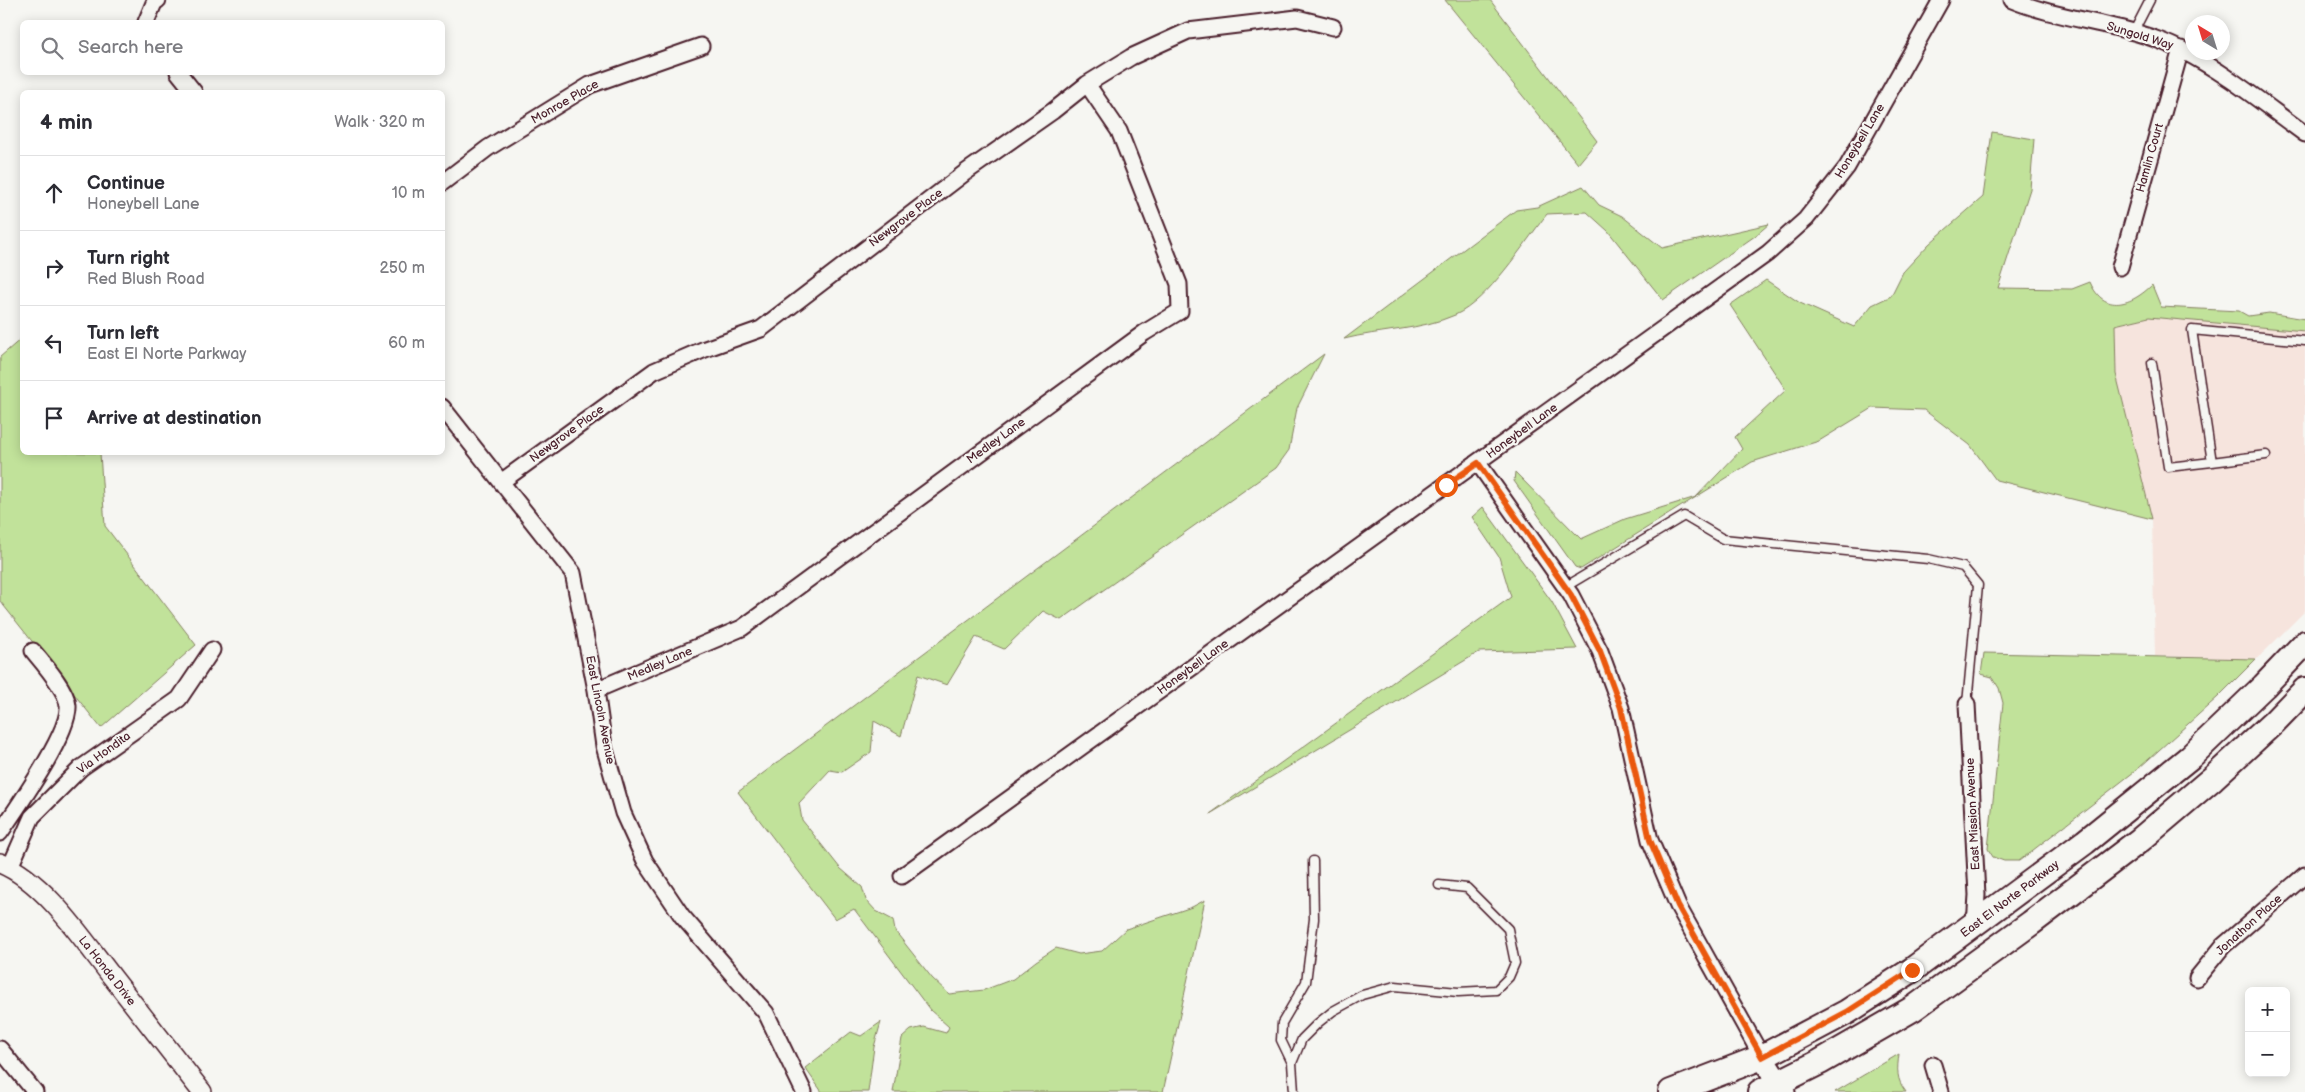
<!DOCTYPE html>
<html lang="en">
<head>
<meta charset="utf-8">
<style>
  :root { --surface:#fff; --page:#f2f2f3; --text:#2b2b33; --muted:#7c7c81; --line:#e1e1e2 }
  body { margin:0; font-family:"Balsamiq Sans",sans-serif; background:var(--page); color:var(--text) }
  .controls { position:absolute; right:15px; bottom:15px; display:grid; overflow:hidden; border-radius:8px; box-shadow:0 2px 12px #0003 }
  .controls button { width:45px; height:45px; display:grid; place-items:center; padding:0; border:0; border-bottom:1px solid var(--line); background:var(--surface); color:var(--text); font:25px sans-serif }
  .compass { position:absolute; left:2185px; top:15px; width:45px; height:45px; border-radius:50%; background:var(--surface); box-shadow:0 2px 12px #0003; rotate:322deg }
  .stop { position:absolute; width:15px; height:15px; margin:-11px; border:4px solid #ea580c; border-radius:50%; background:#fff }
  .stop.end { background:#ea580c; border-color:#fff; box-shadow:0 1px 5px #0008 }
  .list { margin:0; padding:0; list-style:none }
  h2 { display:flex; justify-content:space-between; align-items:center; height:65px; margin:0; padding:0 20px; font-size:21px }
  h2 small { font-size:16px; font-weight:400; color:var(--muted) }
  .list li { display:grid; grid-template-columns:32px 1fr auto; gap:15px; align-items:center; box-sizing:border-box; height:75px; padding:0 20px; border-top:1px solid var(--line) }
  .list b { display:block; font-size:19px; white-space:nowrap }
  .list p { margin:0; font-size:16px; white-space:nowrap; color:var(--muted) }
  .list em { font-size:16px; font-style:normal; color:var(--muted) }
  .icon { flex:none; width:28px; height:28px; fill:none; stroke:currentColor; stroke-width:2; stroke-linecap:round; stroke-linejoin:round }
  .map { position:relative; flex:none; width:2305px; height:1092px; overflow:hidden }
  .search { position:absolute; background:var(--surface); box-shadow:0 2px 12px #0003; left:20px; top:20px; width:425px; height:55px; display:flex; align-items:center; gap:12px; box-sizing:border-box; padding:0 18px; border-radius:8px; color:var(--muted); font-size:19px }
  .panel { position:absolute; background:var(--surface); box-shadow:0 2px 12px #0003; left:20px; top:90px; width:425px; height:365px; border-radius:8px }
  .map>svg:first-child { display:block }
  .built { fill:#f6e4dd }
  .green { fill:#c1e29a; stroke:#868062 }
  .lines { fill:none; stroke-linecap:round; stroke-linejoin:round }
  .service-casing { stroke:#4a1f2b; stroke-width:11 }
  .minor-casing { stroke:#4a1f2b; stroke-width:19 }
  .tertiary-casing { stroke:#4a1f2b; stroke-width:22 }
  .secondary-casing { stroke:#4a1f2b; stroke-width:25 }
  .primary-casing { stroke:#4a1f2b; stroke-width:28 }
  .service { stroke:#f6f6f2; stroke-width:8 }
  .minor { stroke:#f6f6f2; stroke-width:15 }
  .tertiary { stroke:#f6f6f2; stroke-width:19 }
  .secondary { stroke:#f6f6f2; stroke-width:21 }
  .primary { stroke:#f6f6f2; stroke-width:24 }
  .route { stroke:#ea580c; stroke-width:6 }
  .labels { text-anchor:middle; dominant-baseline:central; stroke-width:4.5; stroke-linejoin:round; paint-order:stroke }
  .street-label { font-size:12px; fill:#4a1f2b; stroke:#f6f6f2 }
</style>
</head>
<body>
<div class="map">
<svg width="2305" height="1092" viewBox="0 0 2305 1092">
  <rect width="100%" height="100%" fill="#f6f6f2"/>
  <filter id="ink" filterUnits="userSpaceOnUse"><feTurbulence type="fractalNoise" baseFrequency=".02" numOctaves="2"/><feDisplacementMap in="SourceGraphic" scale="10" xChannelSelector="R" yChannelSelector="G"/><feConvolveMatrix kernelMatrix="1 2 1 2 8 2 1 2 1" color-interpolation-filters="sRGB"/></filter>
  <g filter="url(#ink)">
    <!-- built -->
    <path class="built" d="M 2149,317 L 2305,331 L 2305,611 L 2257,659 L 2155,656 L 2152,519 L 2116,374 L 2115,325 Z"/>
    <!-- green -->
    <path class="green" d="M 1445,0 L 1490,0 L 1597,141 L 1578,164 Z
      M 1992,132 L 2034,139 L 2030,189 L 1998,288 L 2072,289 L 2090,282 C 2104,315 2132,305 2152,285 L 2161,307 L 2239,311 L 2248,316 L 2269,313 L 2305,319 L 2305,331 L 2149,317 L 2115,325 L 2116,374 L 2152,519 L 1996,480 L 1970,445 L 1924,410 L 1873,408 L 1819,441 L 1752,462 L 1581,569 L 1575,567 L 1514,481 L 1515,472 L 1581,539 L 1625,519 L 1696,497 L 1742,449 L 1735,437 L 1786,390 L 1730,305 L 1766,280 L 1800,303 L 1854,327 L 1872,305 L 1891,296 L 1903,272 L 1929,244 L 1983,197 Z
      M 1583,186 L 1599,205 L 1622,216 L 1662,248 L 1769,224 L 1755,236 L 1663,300 L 1608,231 L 1587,212 L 1547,214 C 1524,243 1488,301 1455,315 C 1421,330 1380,330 1344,339 L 1516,210 L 1537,207 Z
      M 22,338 L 22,452 L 100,453 L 105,526 L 196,645 L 101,728 L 0,601 L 0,357 Z
      M 1324,354 L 1297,408 L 1289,450 L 1276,468 L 1061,620 L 1043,611 L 1004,649 L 976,637 L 947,685 L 918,675 L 901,736 L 874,721 L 871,752 L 842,772 L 830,770 L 799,803 L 802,820 L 840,868 L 862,887 L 866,900 L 876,911 L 893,920 L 895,931 L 932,978 L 949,994 L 984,990 L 1013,979 L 1036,961 L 1056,948 L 1079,954 L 1102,951 L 1126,929 L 1192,907 L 1205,900 L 1163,1092 L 893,1092 L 902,1038 L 911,1030 L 924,1027 L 946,1033 L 949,1027 L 930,1010 L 854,909 L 835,919 L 738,792 Z
      M 1483,507 L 1552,602 L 1577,649 L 1479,652 L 1210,814 L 1511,597 L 1499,557 L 1472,517 Z
      M 1984,653 L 2256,659 L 2218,697 L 2139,768 L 2019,861 L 2004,861 L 1993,857 L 1988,849 L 2003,703 L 1999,688 L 1992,677 L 1981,674 Z
      M 881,1022 L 874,1047 L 868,1092 L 822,1092 L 805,1068 L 851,1032 L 861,1036 Z
      M 1899,1054 C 1897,1070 1896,1079 1906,1092 L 1835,1092 Z"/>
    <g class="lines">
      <!-- service casing -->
      <g class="service-casing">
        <path id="service" d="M 2133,33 L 2150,0
          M 2152,363 L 2168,467 L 2212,462
          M 2266,455 L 2212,462 L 2192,330 L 2305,341
          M 1565,587 L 1684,516 L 1723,539 L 1928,559 L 1963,567 L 1978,585 L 1967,704
          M 1292,1063 L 1302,1039 L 1318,1023 L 1333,1011 L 1362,995 L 1395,986 L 1458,992 L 1496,990 L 1509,977 L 1515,963 L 1508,929 L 1467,888 L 1439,885
          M 1294,1092 L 1292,1063 L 1281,1040 L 1282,1023 L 1306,982 L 1314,919 L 1313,861"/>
      </g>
      <!-- minor casing -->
      <g class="minor-casing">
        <path id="minor" d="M 2012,0 C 2066,22 2129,23 2181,50 C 2225,72 2265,105 2305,134
          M 146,22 L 154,3 L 158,0
          M 178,72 L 194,92
          M 442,183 L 488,148 L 590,85 L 701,46
          M 2120,267 L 2181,49
          M 442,407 L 573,573 L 596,690 L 604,746 L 623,813 L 645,861 L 682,916 L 766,1013 L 804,1092
          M 1478,463 L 1571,595 L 1600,651 L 1621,708 L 1650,840 L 1678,906 L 1762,1057
          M 501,482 L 654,371 L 705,349 L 761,329 L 966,172 L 1053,111 L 1087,84 L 1131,57 L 1188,31 L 1297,18 L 1333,27
          M 596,690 L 742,628 L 1144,333 L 1180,311 L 1179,284 L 1119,131 L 1087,84
          M 1967,704 L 1977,895 L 1975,925
          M 0,833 C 17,808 70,733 68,706 C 67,690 43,663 33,651
          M 10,867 L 32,817 L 81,768 L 179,699 L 212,650
          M 902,876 L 1768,253 L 1806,219 L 1847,167 L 1941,0
          M 2197,978 L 2223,946 L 2305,875
          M 0,1049 L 35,1092
          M 1933,1065 L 1941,1092"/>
      </g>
      <!-- tertiary casing -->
      <g class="tertiary-casing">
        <path id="tertiary" d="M 0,863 C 45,881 84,941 113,978 C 143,1016 172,1054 202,1092"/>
      </g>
      <!-- secondary casing -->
      <g class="secondary-casing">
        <path id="secondary" d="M 1762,1057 L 1784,1092"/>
      </g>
      <!-- primary casing -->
      <g class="primary-casing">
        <path id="primary" d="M 1671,1092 L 1762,1057 L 1847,1012 L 1912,970 L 2085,842 L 2190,757 L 2264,686 L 2305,643
          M 1760,1092 L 1820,1062 L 1914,1008 L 2031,923 L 2140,840 L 2213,778 L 2274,722 L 2305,690"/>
      </g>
      <!-- service -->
      <use href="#service" class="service"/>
      <!-- minor -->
      <use href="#minor" class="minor"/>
      <!-- tertiary -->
      <use href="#tertiary" class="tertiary"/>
      <!-- secondary -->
      <use href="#secondary" class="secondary"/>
      <!-- primary -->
      <use href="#primary" class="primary"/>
    </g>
  </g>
  <g class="lines" filter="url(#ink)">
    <!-- route -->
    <path class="route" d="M 1446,485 L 1478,463 L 1571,595 L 1600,651 L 1621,708 L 1650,840 L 1678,906 L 1762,1057 L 1847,1012 L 1912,970"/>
  </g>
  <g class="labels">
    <!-- street labels -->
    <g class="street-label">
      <text transform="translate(2140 36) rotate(17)">Sungold Way</text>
      <text transform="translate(565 102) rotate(-30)">Monroe Place</text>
      <text transform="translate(1860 141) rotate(-59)">Honeybell Lane</text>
      <text transform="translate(2150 158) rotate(-74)">Hamlin Court</text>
      <text transform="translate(906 218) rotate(-37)">Newgrove Place</text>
      <text transform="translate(1522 431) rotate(-36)">Honeybell Lane</text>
      <text transform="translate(567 434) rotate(-36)">Newgrove Place</text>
      <text transform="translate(996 441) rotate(-36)">Medley Lane</text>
      <text transform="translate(660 664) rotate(-23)">Medley Lane</text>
      <text transform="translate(1193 667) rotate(-36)">Honeybell Lane</text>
      <text transform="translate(600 710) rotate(79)">East Lincoln Avenue</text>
      <text transform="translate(104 753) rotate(-36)">Via Hondita</text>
      <text transform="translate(1973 814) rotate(-93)">East Mission Avenue</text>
      <text transform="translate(2010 899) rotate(-37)">East El Norte Parkway</text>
      <text transform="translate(2249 925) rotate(-42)">Jonathon Place</text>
      <text transform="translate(107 971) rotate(52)">La Honda Drive</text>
    </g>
  </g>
</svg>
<div class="controls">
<button>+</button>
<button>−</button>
</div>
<svg class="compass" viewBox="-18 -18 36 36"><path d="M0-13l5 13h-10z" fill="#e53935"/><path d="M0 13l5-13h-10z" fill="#7c7c81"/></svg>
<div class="stop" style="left:1446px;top:485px"></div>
<div class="stop end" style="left:1912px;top:970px"></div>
<div class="search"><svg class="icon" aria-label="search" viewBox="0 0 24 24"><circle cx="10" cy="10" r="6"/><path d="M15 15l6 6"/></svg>Search here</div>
<section class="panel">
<h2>4 min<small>Walk · 320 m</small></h2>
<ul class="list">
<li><svg class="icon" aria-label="ahead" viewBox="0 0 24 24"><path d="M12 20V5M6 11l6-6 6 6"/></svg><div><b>Continue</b><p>Honeybell Lane</p></div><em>10 m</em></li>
<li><svg class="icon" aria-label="right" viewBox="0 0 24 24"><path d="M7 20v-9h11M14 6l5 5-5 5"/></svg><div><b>Turn right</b><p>Red Blush Road</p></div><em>250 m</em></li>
<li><svg class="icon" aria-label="left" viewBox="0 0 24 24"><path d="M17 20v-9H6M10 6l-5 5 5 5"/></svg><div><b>Turn left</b><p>East El Norte Parkway</p></div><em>60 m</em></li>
<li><svg class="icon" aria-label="arrive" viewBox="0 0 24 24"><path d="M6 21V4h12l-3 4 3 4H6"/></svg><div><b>Arrive at destination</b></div></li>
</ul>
</section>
</div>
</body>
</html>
